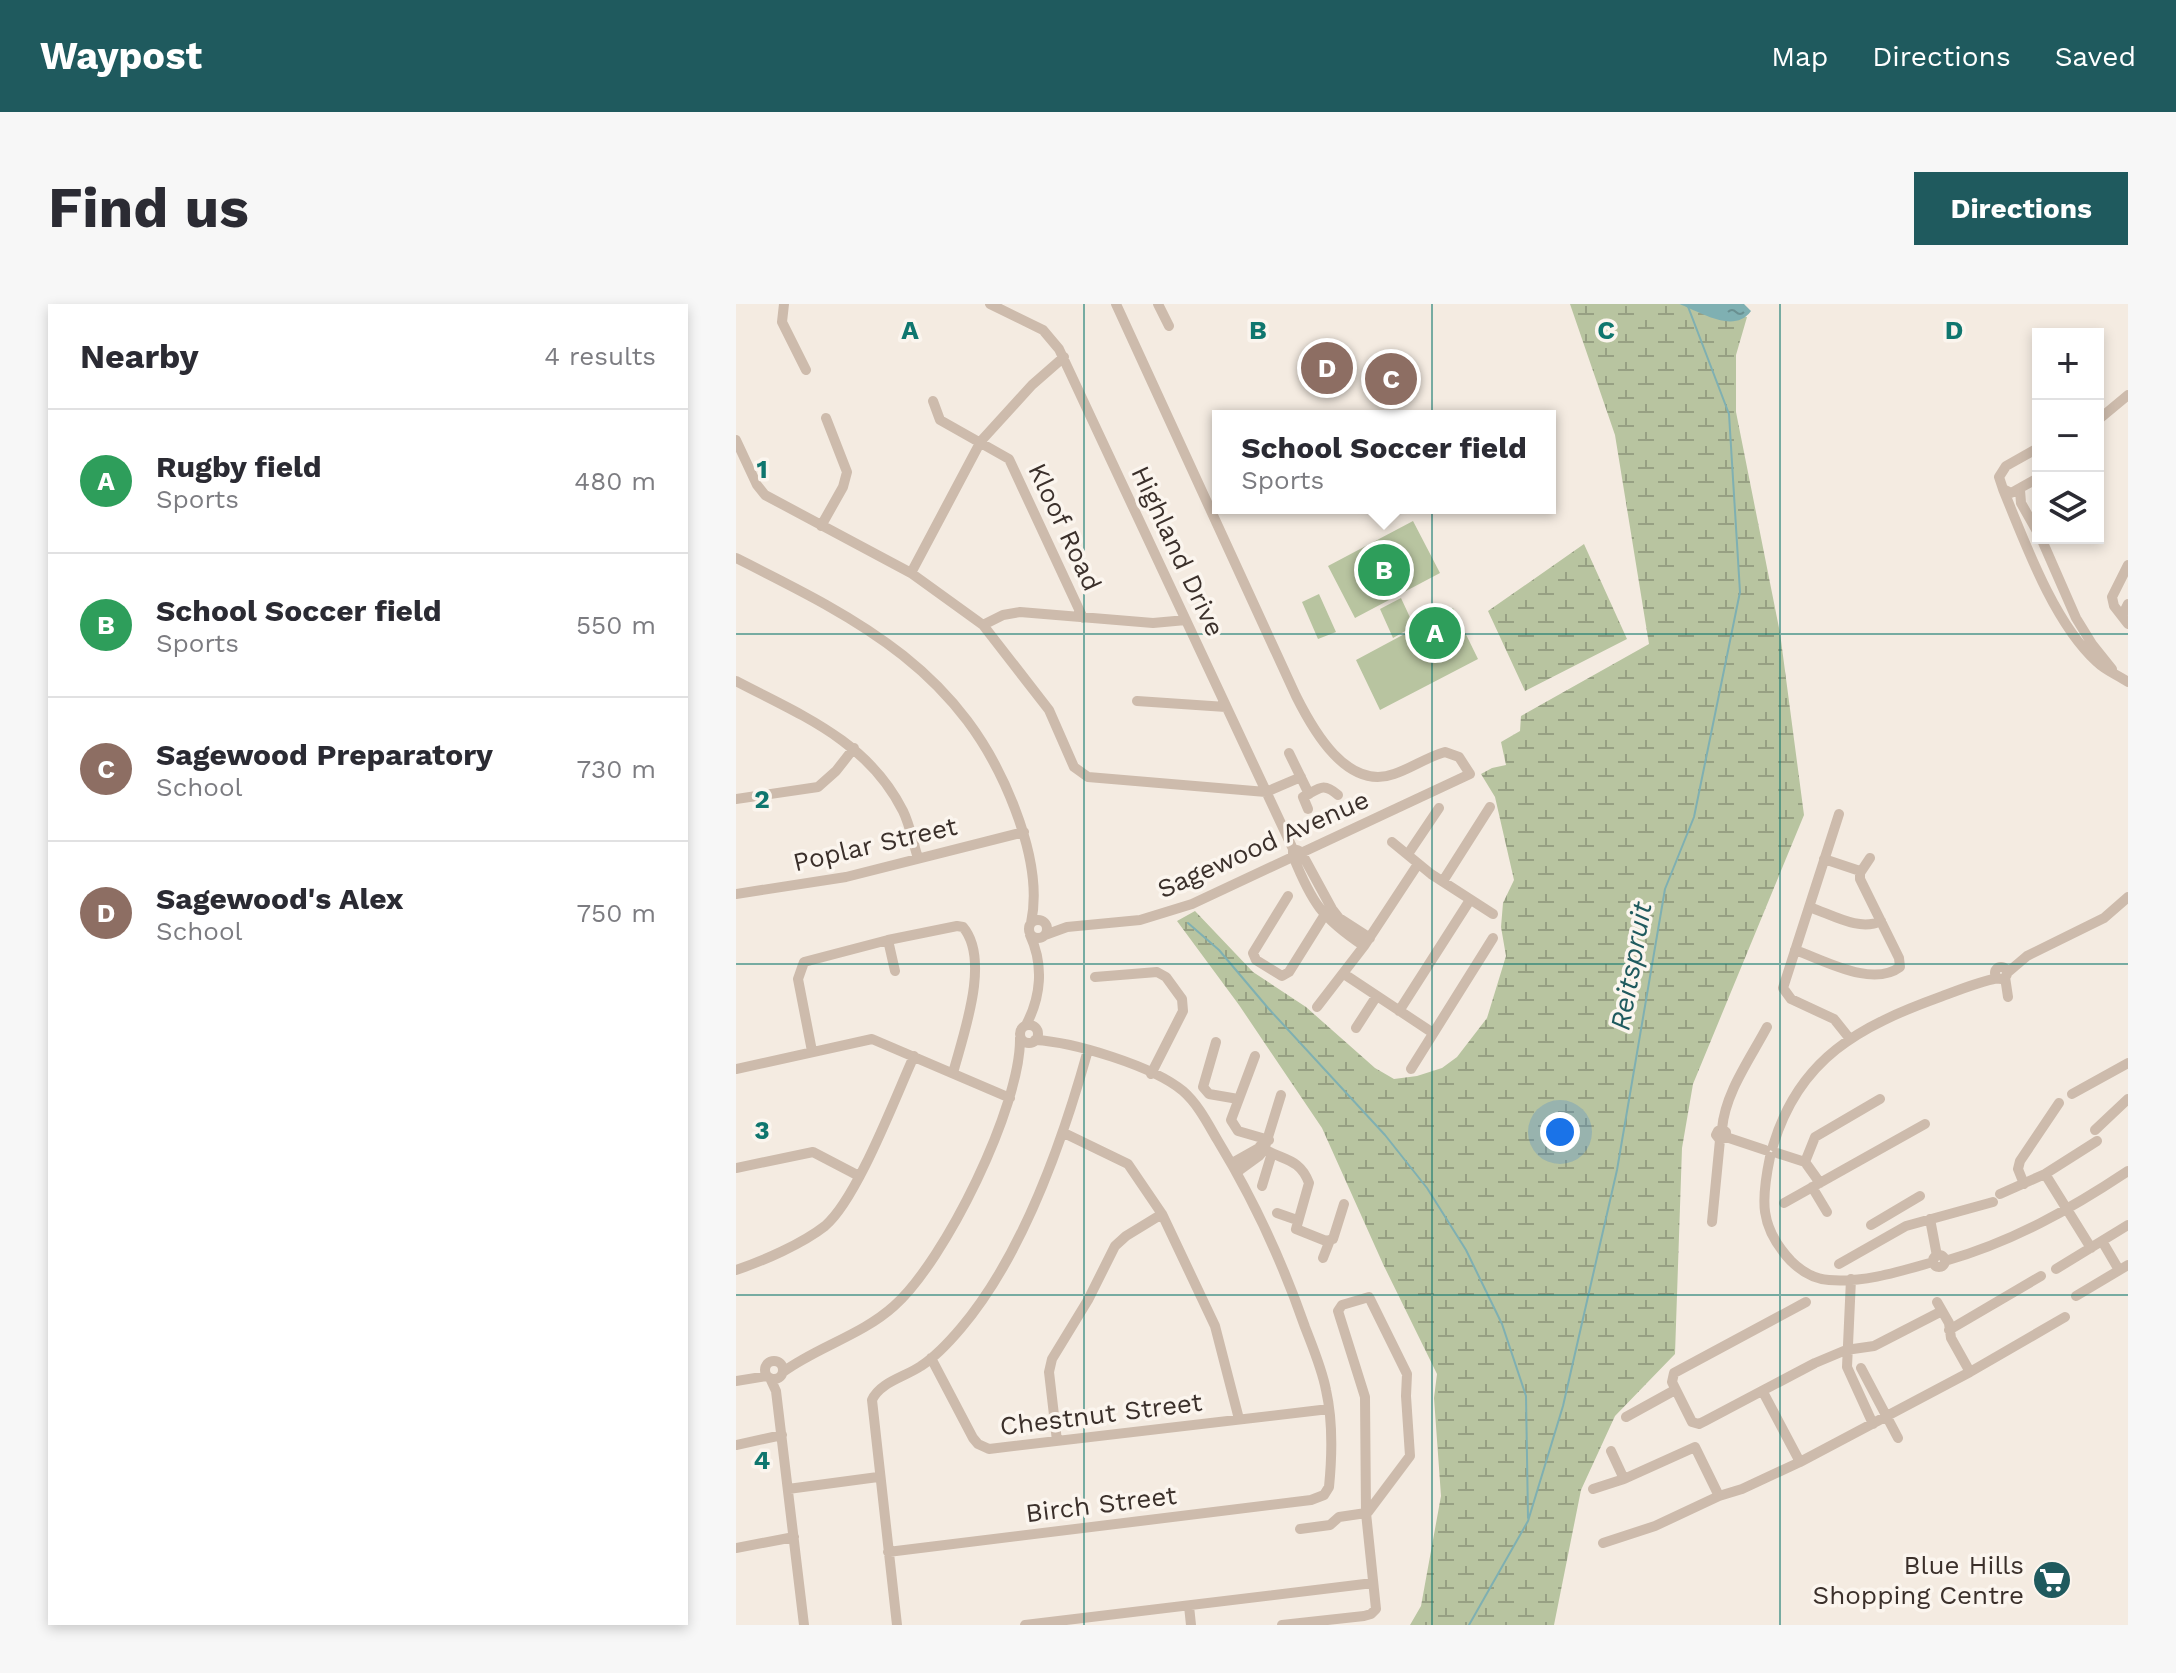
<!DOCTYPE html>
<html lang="en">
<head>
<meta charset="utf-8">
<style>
  :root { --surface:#fff; --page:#f7f7f7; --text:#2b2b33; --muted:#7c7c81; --line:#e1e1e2; --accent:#1f5a5e }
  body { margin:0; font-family:"Work Sans",sans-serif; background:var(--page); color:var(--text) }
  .controls { position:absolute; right:24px; top:24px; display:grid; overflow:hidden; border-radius:0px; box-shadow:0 4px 12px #0003 }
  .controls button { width:72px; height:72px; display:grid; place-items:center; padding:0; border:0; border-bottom:2px solid var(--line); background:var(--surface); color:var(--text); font:40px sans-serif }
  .you { position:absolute; left:824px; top:828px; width:28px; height:28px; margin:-20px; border:6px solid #fff; border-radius:50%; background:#1a73e8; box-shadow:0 0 0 12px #1a73e833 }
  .badge { display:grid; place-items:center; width:52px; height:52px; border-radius:50%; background:var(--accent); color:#fff; font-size:26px; font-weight:700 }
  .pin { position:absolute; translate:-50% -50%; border:4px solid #fff; box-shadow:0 2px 8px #0006 }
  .popup { position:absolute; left:476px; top:106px; width:344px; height:104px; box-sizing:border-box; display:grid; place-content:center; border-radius:0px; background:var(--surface); filter:drop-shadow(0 2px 6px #0005); font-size:26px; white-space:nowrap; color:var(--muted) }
  .popup b { font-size:30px; color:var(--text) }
  .popup::after { content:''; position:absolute; left:50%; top:100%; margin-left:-16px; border:16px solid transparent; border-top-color:var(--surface) }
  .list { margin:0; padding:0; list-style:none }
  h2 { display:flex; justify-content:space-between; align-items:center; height:104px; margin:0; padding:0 32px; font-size:34px }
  h2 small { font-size:26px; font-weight:400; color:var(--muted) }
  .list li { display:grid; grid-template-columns:52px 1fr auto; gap:24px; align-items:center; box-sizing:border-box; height:144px; padding:0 32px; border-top:2px solid var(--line) }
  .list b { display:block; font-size:30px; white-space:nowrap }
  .list p { margin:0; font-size:26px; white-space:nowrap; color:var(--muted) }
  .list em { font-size:26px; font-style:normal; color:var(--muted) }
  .icon { flex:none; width:44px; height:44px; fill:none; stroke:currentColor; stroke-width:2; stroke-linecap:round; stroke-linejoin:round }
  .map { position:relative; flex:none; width:1392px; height:1321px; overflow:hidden; border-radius:0px }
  header { display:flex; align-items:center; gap:48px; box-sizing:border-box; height:112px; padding:0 40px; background:var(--accent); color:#fff }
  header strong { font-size:38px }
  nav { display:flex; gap:44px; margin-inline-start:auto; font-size:28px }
  .intro { display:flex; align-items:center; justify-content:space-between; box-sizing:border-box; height:192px; padding:0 48px }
  h1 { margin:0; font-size:56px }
  .button { padding:20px 36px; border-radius:0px; background:var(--accent); color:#fff; font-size:28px; font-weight:700 }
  main { display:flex; gap:48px; padding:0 48px }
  aside { flex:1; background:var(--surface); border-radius:0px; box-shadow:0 4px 12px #0003 }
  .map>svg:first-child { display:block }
  .wetland { fill:url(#wetland-marsh) }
  .garden { fill:#b8c4a0 }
  .water { fill:url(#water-ripples) }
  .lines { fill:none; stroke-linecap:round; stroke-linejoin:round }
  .stream { stroke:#7fb0b2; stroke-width:2 }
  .minor { stroke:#cdbbac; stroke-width:10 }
  .grid { fill:none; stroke:#0f766e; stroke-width:2; stroke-opacity:0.55 }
  .labels { text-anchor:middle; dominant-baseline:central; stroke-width:7; stroke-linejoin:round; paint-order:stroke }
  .street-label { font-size:26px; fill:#3b302b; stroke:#fbf5ee }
  .poi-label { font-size:26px; fill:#3b302b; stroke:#fbf5ee; text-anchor:end }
  .water-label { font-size:28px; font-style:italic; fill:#1f5a5e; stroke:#fbf5ee }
  .grid-label { font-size:26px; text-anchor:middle; font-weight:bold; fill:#0f766e; stroke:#fbf5ee; stroke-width:7; stroke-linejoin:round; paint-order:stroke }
</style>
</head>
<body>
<header>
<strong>Waypost</strong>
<nav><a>Map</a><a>Directions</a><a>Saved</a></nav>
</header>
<div class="intro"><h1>Find us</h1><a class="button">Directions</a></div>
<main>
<aside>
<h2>Nearby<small>4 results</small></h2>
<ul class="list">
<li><span class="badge" style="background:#2e9e5b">A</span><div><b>Rugby field</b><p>Sports</p></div><em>480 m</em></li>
<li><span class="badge" style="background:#2e9e5b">B</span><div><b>School Soccer field</b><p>Sports</p></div><em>550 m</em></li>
<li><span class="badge" style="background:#8d6e63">C</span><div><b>Sagewood Preparatory</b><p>School</p></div><em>730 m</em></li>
<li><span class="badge" style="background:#8d6e63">D</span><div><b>Sagewood's Alex</b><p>School</p></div><em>750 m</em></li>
</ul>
</aside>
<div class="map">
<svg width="1392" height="1321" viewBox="0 0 1392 1321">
  <defs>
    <pattern id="wetland-marsh" width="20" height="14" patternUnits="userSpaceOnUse" patternTransform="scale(2)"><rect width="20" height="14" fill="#b8c4a0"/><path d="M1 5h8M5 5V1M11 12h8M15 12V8" fill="none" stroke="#97a083"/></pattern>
    <pattern id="water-ripples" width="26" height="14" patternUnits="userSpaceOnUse" patternTransform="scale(2)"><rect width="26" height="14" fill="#7fb0b2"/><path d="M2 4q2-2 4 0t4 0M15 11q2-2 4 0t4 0" fill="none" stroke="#699091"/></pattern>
  </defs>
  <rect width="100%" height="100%" fill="#f4ebe1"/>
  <!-- wetland -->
  <path class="wetland" d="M 834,0 L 943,0 L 1011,13 L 1000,51 L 1000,108 L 1044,329 L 1068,511 L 957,780 L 946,844 L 939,1050 L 879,1112 L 845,1186 L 818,1321 L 674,1321 L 685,1302 L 705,1192 L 698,1094 L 701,1070 L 647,960 L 586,824 L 503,701 L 441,617 L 459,607 L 517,668 L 570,703 L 639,764 L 658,775 L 681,772 L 706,764 L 721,753 L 751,714 L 770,652 L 765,623 L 767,599 L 778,576 L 759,493 L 745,470 L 756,464 L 770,461 L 765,438 L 784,427 L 785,412 L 913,340 L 879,131 Z
    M 848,240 L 891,335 L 789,387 L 752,307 Z"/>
  <!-- garden -->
  <path class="garden" d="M 677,217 L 704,269 L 619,314 L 592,262 Z
    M 583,290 L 600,328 L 582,335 L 566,298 Z
    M 665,294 L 678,322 L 657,334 L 644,305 Z
    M 717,304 L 742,355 L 644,406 L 620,356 Z"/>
  <!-- water -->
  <path class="water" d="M 943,0 L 1008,0 L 1015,7 C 998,31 963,7 943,0 Z"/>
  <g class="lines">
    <!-- stream -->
    <path class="stream" d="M 452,619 L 483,646 L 532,704 L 649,831 L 691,884 L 730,946 L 766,1020 L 790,1092 L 792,1214
      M 733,1321 L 792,1217 L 827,1102 L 881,866 L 929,585 L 958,513 L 1004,288 L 993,110 L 951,0"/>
    <!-- minor -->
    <path class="minor" d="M 48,0 L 46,18 L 70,66
      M 254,0 L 307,26 L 323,45 L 557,545 L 557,552 C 576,599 586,614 628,642
      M 422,0 L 433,22
      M 197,97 L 204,116 L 273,155 L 347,314
      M 1362,116 L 1392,91
      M 0,136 L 21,181 L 29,191 L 175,269 L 247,321 L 313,406 L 338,463 L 352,473 L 530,488 L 565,473
      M 1302,144 L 1270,162 L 1263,173 L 1267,185 L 1275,189 L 1302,174
      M 1267,185 C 1289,239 1318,319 1361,358 C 1370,367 1382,371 1392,378
      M 1284,186 L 1285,199 L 1302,229
      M 85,222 L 107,183 L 111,168 L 90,114
      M 1305,234 L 1340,314 L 1356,340 L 1376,365
      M 0,254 C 124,316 227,367 279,505 C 292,539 303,582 295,619
      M 1392,261 L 1376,293 L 1378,302 L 1392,320
      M 175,269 L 245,137 L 296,81 L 328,53
      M 1386,312 L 1392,300
      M 247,321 L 267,311 L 284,308 L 417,319 L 450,316
      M 0,377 C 65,411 132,437 167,507 C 174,521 177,539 182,554
      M 401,397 L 490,403
      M 553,449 L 573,490
      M 0,495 L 82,483 L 100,467 L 118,444
      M 572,505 L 567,493 C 584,484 587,478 602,491
      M 1103,510 L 1047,684 L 1055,695 L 1098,715 L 1114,735
      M 656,538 L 695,570 L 757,610
      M 561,546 L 565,548 L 596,605 L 603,614 L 634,634
      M 672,550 L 703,504
      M 1088,555 L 1124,567
      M 707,577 L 754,503
      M 0,590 L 110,573 L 288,528
      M 552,592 L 517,649 L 520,656 L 546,672 L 553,668 L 588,612 L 596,605
      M 1073,603 C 1095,610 1123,628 1145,617
      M293 625a9 9 0 1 1 18 0a9 9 0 1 1-18 0Z
      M 309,631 L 331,623 L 404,616 L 456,600 L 734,470 L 723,453 L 709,448 C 691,453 676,464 658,470 C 611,487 577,426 560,392 L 380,0
      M 152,636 L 159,667
      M 1059,646 C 1088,656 1136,684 1164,663 L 1163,654 L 1124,575 L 1124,569 L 1134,554
      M1259 669a6 6 0 1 1 12 0a6 6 0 1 1-12 0Z
      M 1271,669 L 1291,652 L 1368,614 L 1392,593
      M 608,670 L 697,729
      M 359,673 L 421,668 L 430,673 L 446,695 L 447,707 L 415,770
      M 1269,673 L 1272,693
      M 581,703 L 628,642 L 682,560
      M 663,707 L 734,596
      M284 730a9 9 0 1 1 18 0a9 9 0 1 1-18 0Z
      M 290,721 C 305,693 308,661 294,631
      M 620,724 L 640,693
      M 480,738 L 467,783 L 473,790 L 502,795
      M 76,747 L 62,675 L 68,658 L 152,636 L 221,622 L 227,623 C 255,656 227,731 217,769
      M 519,752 L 495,816 L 502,827 L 533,836
      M 0,765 L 136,735 L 274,794
      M 675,765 L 757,634
      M 1336,790 L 1392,759
      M 986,825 L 982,827 L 980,831 L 984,836 L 990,833 L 990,828 L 986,825 C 989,789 1014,755 1031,723
      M 1359,826 L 1392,795
      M 328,829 L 392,860 L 426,910 L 479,1022 L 503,1115
      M 990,833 L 1029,846
      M 524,842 C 544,857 563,852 573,879 L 560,925 L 590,937 L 597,935 L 608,900
      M 1037,842 C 1063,754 1124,722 1204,693 C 1223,686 1242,678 1262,674
      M 1041,849 L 1069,858 L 1084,879
      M 1034,853 C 1025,896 1023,923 1055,957 C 1065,967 1079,975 1093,976 C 1128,979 1165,967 1197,958
      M 1069,858 L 1079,833 L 1144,795
      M 496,859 L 528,841
      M 0,864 L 77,848 L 123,872
      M 501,868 L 523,852 L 528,846 L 545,791
      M 1309,870 L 1355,944
      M 1288,880 L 1282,865 L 1284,857 L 1323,799
      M 526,882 L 536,849
      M 1076,883 L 1091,908
      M 1264,890 L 1309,870 L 1361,837
      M 1048,899 L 1189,820
      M 541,909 L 561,916
      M 1194,915 L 1201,952
      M 976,918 L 984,836
      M 1135,921 L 1184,892
      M 1366,937 L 1383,966
      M1197 957a6 6 0 1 1 12 0a6 6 0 1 1-12 0Z
      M 587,954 L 594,936
      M 1209,957 C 1276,938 1335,905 1392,867
      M 1103,960 L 1170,922 L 1257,898
      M 1320,965 L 1392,921
      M 0,966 C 27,957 66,940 89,922 C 121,895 159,794 178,752
      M 1115,975 L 1111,1063 L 1137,1120
      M 1340,992 L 1392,961
      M 1070,998 L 938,1069 L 936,1078 L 956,1118 L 963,1120 L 969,1117 L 1079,1059 L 1110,1046 L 1138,1042 L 1206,1007
      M 1201,998 L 1213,1019 L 1215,1034 L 1234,1068
      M 1213,1026 L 1305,972
      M 195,1054 L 237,1134 L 242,1140 L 253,1145 L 593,1105
      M29 1066a9 9 0 1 1 18 0a9 9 0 1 1-18 0Z
      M 1125,1064 L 1162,1134
      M 47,1068 C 81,1043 126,1031 158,1002 C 209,957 285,802 284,734
      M 34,1074 L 40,1087 L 68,1321
      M 0,1077 L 31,1072
      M 1027,1088 L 1064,1158 L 1234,1068 L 1329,1013
      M 890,1113 L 939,1086
      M 321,1137 L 313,1068 L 316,1055 L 352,996 L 379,942 L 390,932 L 426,910
      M 0,1141 L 46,1131
      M 875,1147 L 888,1175
      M 52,1185 L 142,1173
      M 857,1185 L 888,1175 L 959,1143 L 983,1192 L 1006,1185 L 1064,1158
      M 867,1239 L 919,1222 L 983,1192
      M 0,1244 L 58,1233
      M 152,1248 L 575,1196 L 588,1191 L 593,1183 C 596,1153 597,1117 590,1086 C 586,1065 577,1044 569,1023 C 546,957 518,896 482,837 C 472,820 462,800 447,787 C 417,762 338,738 299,736
      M 453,1302 L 455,1321
      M 161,1321 L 136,1096 C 144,1078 169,1073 185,1062 C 199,1053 214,1037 225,1024 C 286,952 327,836 352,746
      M 289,1321 L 637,1279
      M 546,1321 L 628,1312 L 635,1310 L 640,1305 L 630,1209 L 629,1093 L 602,1007 L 606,1001 L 633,993 L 671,1070 L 670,1092 L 674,1152 L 632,1208 L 630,1209 L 603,1213 L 594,1221 L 564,1225"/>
  </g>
  <!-- grid -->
  <path class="grid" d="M 348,0 L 348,1321M 696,0 L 696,1321M 1044,0 L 1044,1321M 0,330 L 1392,330M 0,660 L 1392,660M 0,991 L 1392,991"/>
  <!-- icons -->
  <defs>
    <g id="supermarket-disc" transform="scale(2)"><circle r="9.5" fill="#1f5a5e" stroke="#fbf5ee"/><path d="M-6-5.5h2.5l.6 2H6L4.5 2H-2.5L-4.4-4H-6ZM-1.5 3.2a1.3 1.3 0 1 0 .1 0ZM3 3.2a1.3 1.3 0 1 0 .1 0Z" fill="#fff"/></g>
  </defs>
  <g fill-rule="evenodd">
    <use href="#supermarket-disc" x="1316" y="1276"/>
  </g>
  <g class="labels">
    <!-- street labels -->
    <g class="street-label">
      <text transform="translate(329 223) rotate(65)">Kloof Road</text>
      <text transform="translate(442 247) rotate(65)">Highland Drive</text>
      <text transform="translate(139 540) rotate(-13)">Poplar Street</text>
      <text transform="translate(527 540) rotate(-24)">Sagewood Avenue</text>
      <text transform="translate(365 1110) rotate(-7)">Chestnut Street</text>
      <text transform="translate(365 1200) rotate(-7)">Birch Street</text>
    </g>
    <!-- poi labels -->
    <g class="poi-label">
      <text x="1288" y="1261">Blue Hills<tspan x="1288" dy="30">Shopping Centre</tspan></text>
    </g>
    <!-- water labels -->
    <g class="water-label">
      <text transform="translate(895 662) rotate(-80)">Reitspruit</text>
    </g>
  </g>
  <g class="grid-label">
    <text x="174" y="35">A</text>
    <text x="522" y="35">B</text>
    <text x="870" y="35">C</text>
    <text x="1218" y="35">D</text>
    <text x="26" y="174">1</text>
    <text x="26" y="504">2</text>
    <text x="26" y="835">3</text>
    <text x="26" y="1165">4</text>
  </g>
</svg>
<div class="controls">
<button>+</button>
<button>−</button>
<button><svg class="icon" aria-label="layers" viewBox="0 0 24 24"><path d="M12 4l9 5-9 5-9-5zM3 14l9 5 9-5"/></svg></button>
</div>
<div class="you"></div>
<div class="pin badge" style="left:699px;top:329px;background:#2e9e5b">A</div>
<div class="pin badge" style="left:648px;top:266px;background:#2e9e5b">B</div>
<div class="popup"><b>School Soccer field</b>Sports</div>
<div class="pin badge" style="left:655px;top:75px;background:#8d6e63">C</div>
<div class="pin badge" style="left:591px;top:64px;background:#8d6e63">D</div>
</div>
</main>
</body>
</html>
